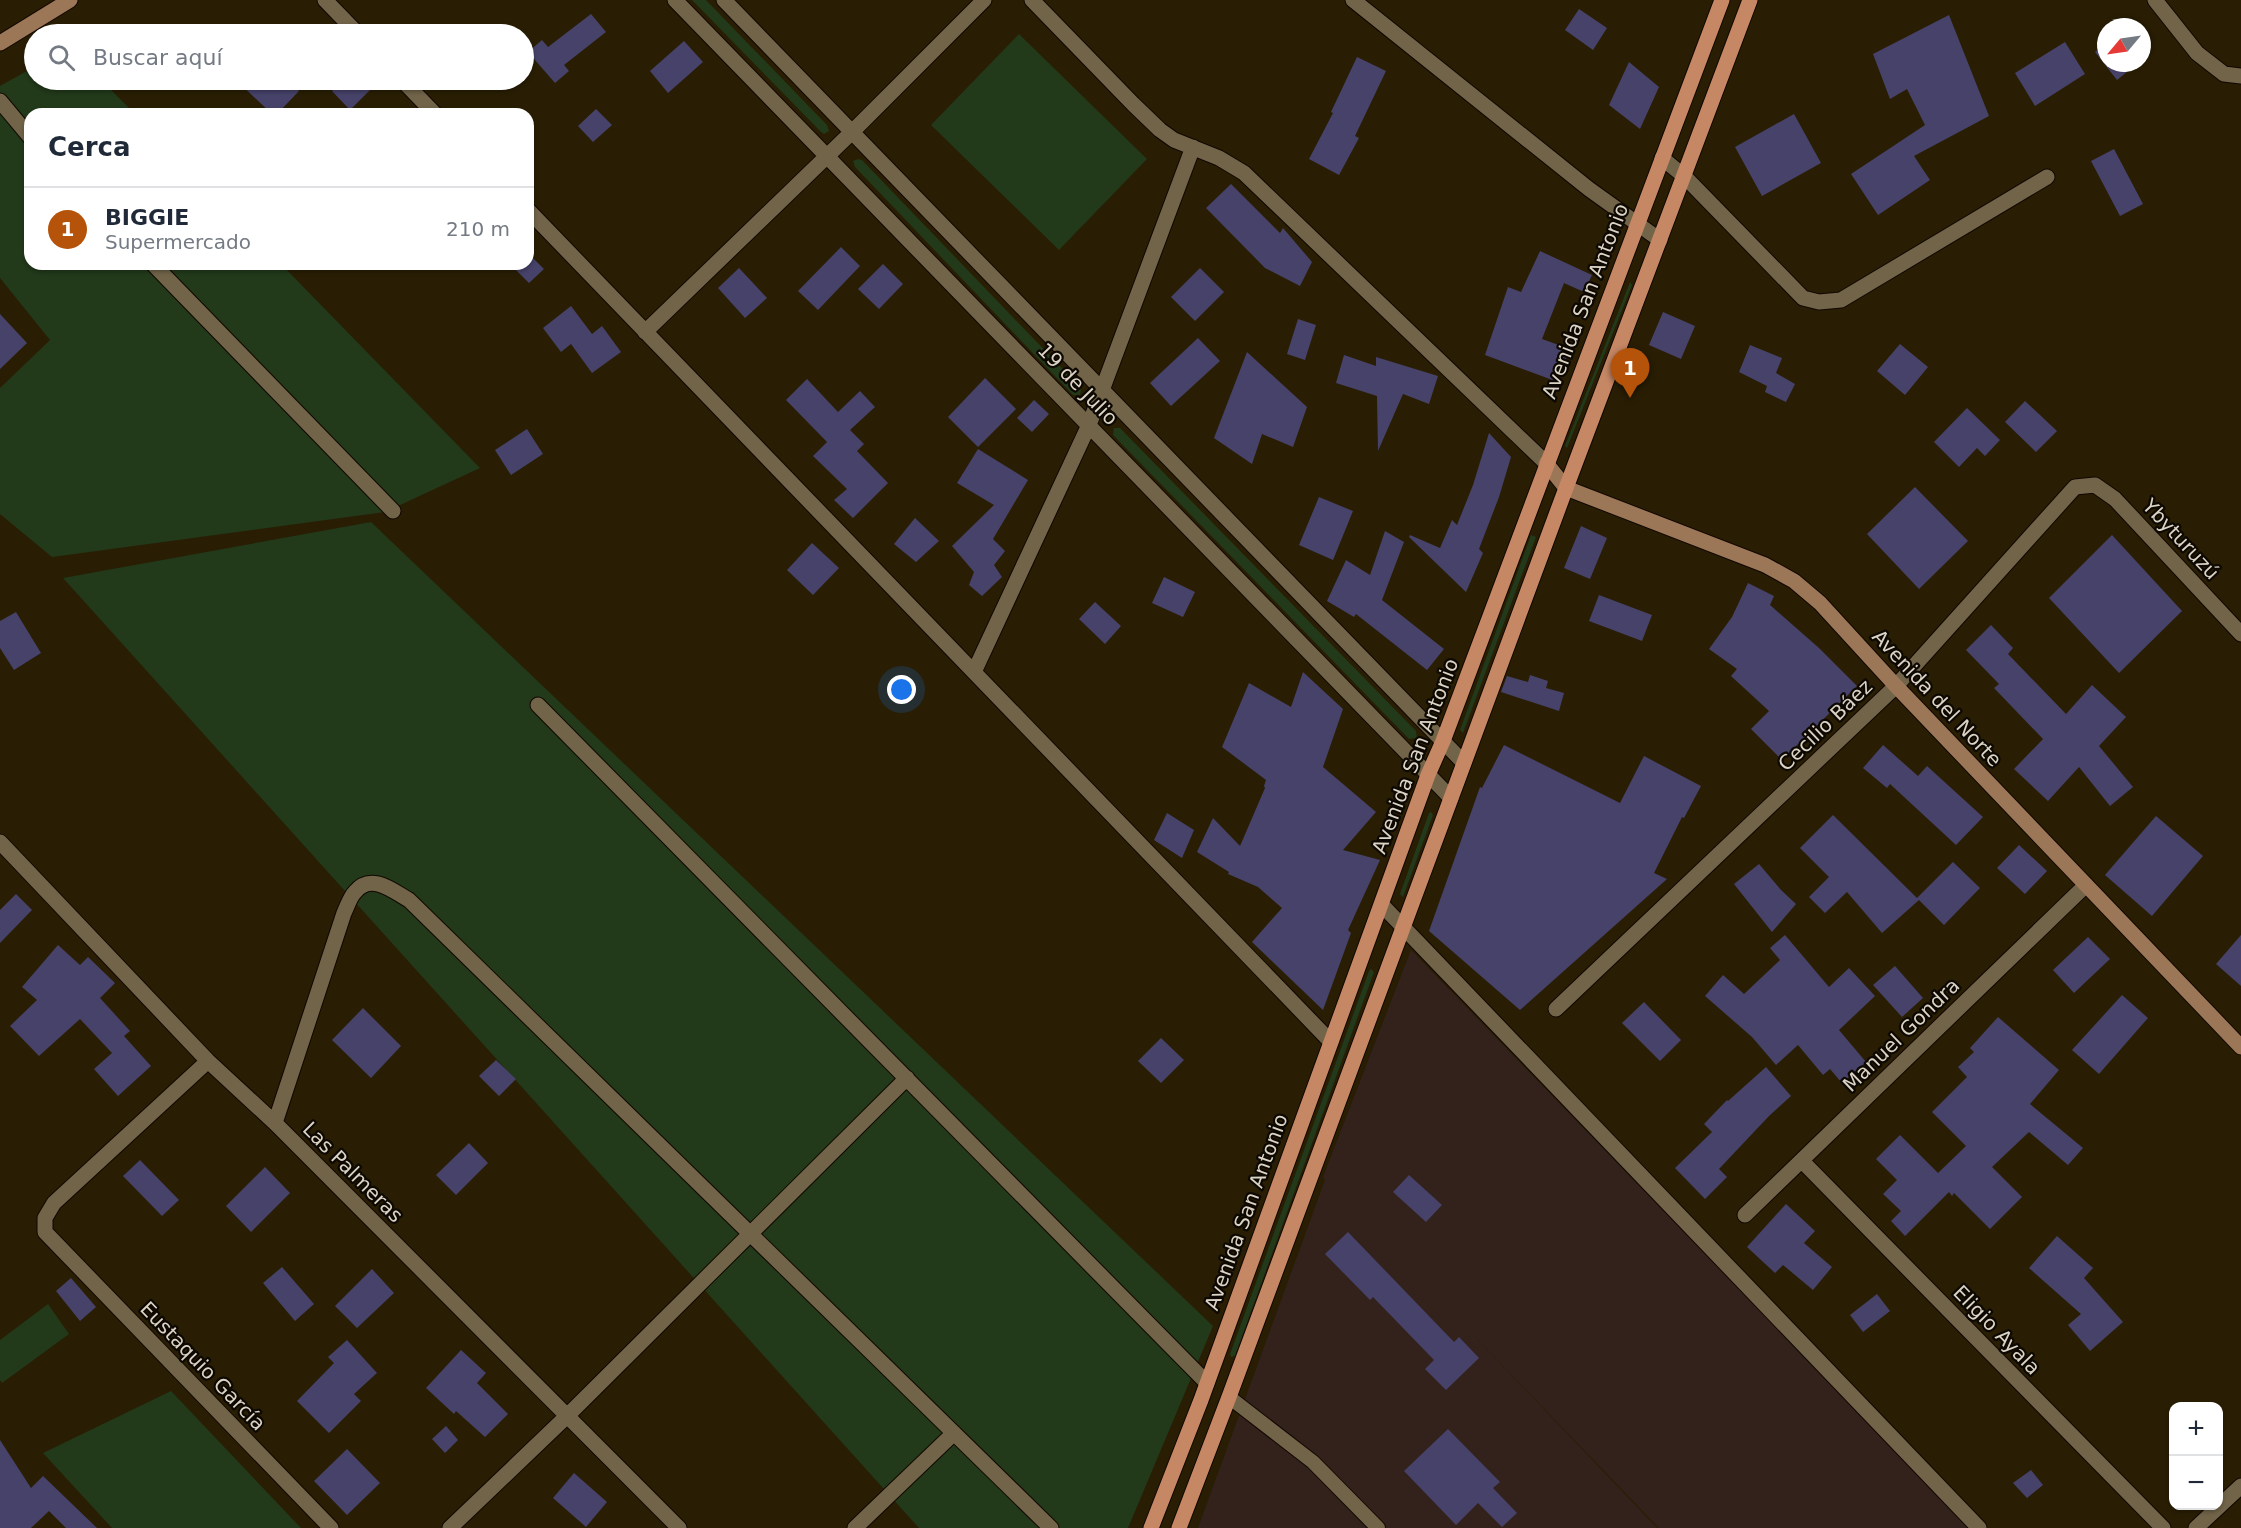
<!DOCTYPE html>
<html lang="es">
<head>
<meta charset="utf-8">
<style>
  :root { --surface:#fff; --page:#f6f6f7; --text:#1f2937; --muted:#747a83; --line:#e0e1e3; --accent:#b45309 }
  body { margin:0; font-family:"DejaVu Sans",sans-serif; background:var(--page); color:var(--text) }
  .controls { position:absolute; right:18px; bottom:18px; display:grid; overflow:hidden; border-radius:12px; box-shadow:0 2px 4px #0004 }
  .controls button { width:54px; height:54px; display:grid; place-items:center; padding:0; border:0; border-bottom:2px solid var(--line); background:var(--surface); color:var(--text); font:30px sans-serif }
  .compass { position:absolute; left:2097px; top:18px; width:54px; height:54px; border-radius:50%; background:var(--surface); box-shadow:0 2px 4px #0004; rotate:241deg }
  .you { position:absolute; left:902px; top:690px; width:21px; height:21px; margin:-15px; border:4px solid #fff; border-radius:50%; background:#1a73e8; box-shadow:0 0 0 9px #1a73e833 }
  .badge { display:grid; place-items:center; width:39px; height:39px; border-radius:50%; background:var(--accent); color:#fff; font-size:20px; font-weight:700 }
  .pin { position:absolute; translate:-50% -50px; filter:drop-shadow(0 2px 3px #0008) }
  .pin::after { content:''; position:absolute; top:32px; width:21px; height:18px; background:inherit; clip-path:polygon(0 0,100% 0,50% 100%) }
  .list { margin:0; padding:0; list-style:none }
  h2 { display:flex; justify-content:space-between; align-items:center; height:78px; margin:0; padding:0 24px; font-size:26px }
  h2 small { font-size:20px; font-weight:400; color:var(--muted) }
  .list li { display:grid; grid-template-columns:39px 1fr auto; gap:18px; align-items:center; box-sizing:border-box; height:84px; padding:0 24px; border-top:2px solid var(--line) }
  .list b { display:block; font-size:22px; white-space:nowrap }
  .list p { margin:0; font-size:20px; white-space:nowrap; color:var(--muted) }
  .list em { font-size:20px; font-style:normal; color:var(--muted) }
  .icon { flex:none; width:33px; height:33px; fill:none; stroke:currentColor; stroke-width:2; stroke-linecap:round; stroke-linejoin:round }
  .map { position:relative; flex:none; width:2241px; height:1528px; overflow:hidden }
  .search { position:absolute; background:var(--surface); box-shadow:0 2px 4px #0004; left:24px; top:24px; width:510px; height:66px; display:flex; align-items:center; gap:15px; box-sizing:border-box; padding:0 21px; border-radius:33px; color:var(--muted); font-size:22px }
  .panel { position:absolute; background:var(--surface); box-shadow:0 2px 4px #0004; left:24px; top:108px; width:510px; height:162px; border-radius:18px }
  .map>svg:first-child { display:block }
  .industrial { fill:#33221b }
  .green { fill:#22391a }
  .building { fill:#464269 }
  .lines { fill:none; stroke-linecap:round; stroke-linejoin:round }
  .lane-casing { stroke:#110700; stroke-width:16 }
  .street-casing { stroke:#110700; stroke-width:17 }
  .secondary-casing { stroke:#110700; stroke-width:17 }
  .primary-casing { stroke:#110700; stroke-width:17 }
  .lane { stroke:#716449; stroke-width:14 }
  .street { stroke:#716449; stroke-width:15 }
  .secondary { stroke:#9b7657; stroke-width:15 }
  .primary { stroke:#c68765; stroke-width:15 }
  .labels { text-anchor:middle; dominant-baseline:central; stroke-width:4.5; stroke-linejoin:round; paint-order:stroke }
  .street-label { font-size:20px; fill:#dbd3c5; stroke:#0d0902 }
</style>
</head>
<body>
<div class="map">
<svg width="2241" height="1528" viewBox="0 0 2241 1528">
  <rect width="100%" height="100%" fill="#291e04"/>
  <!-- industrial -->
  <path class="industrial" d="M 1411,950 L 1971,1528 L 1659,1528 L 1457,1318 L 1657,1528 L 1198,1528 L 1325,1180 L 1323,1177 Z"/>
  <!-- green -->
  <path class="green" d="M 692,0 L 706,0 L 827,125 L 829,131 L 824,134 L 821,132 Z
    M 1019,34 L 1147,159 L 1059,250 L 931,125 Z
    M 34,67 L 34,80 L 101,80 L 135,114 L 30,114 L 30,264 L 281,264 L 480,468 L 385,512 L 52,557 L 0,514 L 0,388 L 50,340 L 0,278 L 0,86 Z
    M 858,159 L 862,160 L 1080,387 L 1081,390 L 1080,395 L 1073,395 L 855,167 L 853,161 Z
    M 1630,282 L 1632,285 L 1567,448 L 1565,446 Z
    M 1114,428 L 1120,428 L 1416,731 L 1417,738 L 1409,739 L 1113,435 Z
    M 371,522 L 1213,1326 L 1128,1528 L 919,1528 L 63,578 Z
    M 1531,535 L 1536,537 L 1463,733 L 1460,730 Z
    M 1431,812 L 1433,815 L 1403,897 L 1400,894 L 1429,813 Z
    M 1371,969 L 1374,972 L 1235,1356 L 1231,1357 L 1230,1354 L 1369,971 Z
    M 48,1304 L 69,1334 L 2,1383 L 0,1380 L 0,1340 Z
    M 171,1391 L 301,1528 L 112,1528 L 43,1453 Z"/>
  <!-- building -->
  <path class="building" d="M 1579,9 L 1607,28 L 1593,50 L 1565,30 Z
    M 591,14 L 606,32 L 564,65 L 569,71 L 555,83 L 528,52 L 542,40 L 548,47 Z
    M 1949,15 L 1989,116 L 1914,156 L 1930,180 L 1878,215 L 1851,174 L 1925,125 L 1907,89 L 1890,99 L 1873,54 Z
    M 684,41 L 703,62 L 668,93 L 650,71 Z
    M 2065,42 L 2085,74 L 2035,106 L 2015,73 Z
    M 2106,43 L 2106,63 L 2138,63 L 2117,80 L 2095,52 Z
    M 1357,57 L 1386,71 L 1355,136 L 1359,138 L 1339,175 L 1309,159 L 1333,113 L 1331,112 Z
    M 1629,62 L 1659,87 L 1640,129 L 1609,105 Z
    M 236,80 L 287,80 L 299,91 L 277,114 L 272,114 Z
    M 343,80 L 380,80 L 350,110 L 332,91 Z
    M 596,109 L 612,125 L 593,142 L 578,126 Z
    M 1794,114 L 1821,163 L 1762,196 L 1735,147 Z
    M 2114,149 L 2143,204 L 2120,216 L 2091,161 Z
    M 1231,184 L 1280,233 L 1283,228 L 1312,262 L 1300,286 L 1265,268 L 1206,208 Z
    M 841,247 L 860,266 L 818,310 L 798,291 Z
    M 1540,251 L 1592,275 L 1584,292 L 1564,283 L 1542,339 L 1570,349 L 1558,382 L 1485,355 L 1508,287 L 1521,292 Z
    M 530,255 L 544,269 L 529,283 L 515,269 L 521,264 L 528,264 L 528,257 Z
    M 883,264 L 903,284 L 879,309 L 858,289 Z
    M 739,268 L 767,298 L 745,318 L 718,288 Z
    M 1200,268 L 1224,292 L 1195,321 L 1171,297 Z
    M 571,306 L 592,334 L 602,326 L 621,352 L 592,373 L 571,344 L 561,352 L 543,328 Z
    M 1663,312 L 1695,326 L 1681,359 L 1649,345 Z
    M 0,314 L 27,343 L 0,369 Z
    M 1298,319 L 1316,325 L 1305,360 L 1287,354 Z
    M 1198,338 L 1220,361 L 1171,406 L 1150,383 Z
    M 1900,344 L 1928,367 L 1905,395 L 1877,371 Z
    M 1750,345 L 1782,358 L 1776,373 L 1795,384 L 1786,402 L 1765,392 L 1767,386 L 1739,372 Z
    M 1247,352 L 1307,407 L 1293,447 L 1262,434 L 1252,464 L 1214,438 Z
    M 1344,355 L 1376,366 L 1376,357 L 1438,376 L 1429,404 L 1403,394 L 1378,451 L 1377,396 L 1336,383 Z
    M 985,378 L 1016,409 L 978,447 L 948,417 Z
    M 807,379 L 838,412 L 860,391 L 875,407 L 850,430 L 864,444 L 857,451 L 888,483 L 853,518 L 834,500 L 847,489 L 813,456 L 827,442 L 786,400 Z
    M 1034,400 L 1049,414 L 1032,432 L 1017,418 Z
    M 2025,401 L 2057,431 L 2036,452 L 2005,422 Z
    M 1967,408 L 2000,440 L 1985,456 L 1977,448 L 1959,467 L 1934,442 Z
    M 527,429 L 543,454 L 511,475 L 495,450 Z
    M 1489,433 L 1511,457 L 1499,497 L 1479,549 L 1483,553 L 1466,592 L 1409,537 L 1410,535 L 1440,548 L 1452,520 L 1457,525 L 1473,485 Z
    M 978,449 L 1028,480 L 993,539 L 1005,551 L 994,565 L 1002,577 L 982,596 L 969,585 L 974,572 L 952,546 L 994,505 L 957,483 Z
    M 1915,487 L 1968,541 L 1919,589 L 1867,534 Z
    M 1319,497 L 1353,511 L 1333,560 L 1299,545 Z
    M 915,518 L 939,541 L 916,562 L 894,544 Z
    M 1581,526 L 1607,538 L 1590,579 L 1564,568 Z
    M 1385,531 L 1404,542 L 1382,600 L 1444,649 L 1427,670 L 1356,614 L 1354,617 L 1327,601 L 1346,560 L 1370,575 Z
    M 2112,535 L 2182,611 L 2119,673 L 2049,598 Z
    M 812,543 L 839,568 L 813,595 L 787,570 Z
    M 1164,577 L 1195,592 L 1183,617 L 1152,603 Z
    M 1748,583 L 1774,596 L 1770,605 L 1819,648 L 1857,686 L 1782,760 L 1751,729 L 1769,711 L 1731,676 L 1737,669 L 1709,649 L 1732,617 Z
    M 1599,595 L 1652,615 L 1642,641 L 1589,621 Z
    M 1095,602 L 1121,626 L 1105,644 L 1079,619 Z
    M 16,612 L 41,653 L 14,670 L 0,648 L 0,621 Z
    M 1991,625 L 2013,648 L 2008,654 L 2066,714 L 2092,685 L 2126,717 L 2099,746 L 2133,787 L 2110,806 L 2079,767 L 2048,801 L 2014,769 L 2043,739 L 1994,688 L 1999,684 L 1966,650 Z
    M 1303,672 L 1343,709 L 1323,767 L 1376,812 L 1343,850 L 1380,860 L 1348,930 L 1351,933 L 1323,1010 L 1252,942 L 1282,908 L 1258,887 L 1228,874 L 1229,872 L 1197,852 L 1213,818 L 1240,846 L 1265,788 L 1264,786 L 1266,780 L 1222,747 L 1249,683 L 1291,707 Z
    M 1530,675 L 1548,681 L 1546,688 L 1564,693 L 1559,711 L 1501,692 L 1507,676 L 1528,682 Z
    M 1504,745 L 1620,803 L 1644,756 L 1701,786 L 1684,818 L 1682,817 L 1654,873 L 1667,879 L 1520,1010 L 1429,931 L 1480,787 L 1482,788 Z
    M 1883,745 L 1918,776 L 1927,766 L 1983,817 L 1956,845 L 1890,784 L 1887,788 L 1863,768 Z
    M 1167,813 L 1194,830 L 1182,858 L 1154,840 Z
    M 1833,815 L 1917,898 L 1953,862 L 1980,888 L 1944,925 L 1919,900 L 1882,933 L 1847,892 L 1825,913 L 1809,897 L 1829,877 L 1800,848 Z
    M 2156,816 L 2203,856 L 2152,916 L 2105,875 Z
    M 2019,845 L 2047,871 L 2025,894 L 1997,868 Z
    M 1759,864 L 1781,890 L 1796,904 L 1772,932 L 1734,884 Z
    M 16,894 L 32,910 L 0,943 L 0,910 Z
    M 1785,935 L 1829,987 L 1849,968 L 1875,996 L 1839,1030 L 1866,1062 L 1842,1083 L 1830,1069 L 1823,1075 L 1798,1045 L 1776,1065 L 1752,1037 L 1705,996 L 1723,975 L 1744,994 L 1780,960 L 1770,948 Z
    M 2241,935 L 2241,986 L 2216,964 Z
    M 2088,937 L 2110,959 L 2074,993 L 2053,970 Z
    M 58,945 L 80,965 L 88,957 L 115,983 L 100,998 L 130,1031 L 124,1036 L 151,1066 L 118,1096 L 94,1069 L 112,1053 L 80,1019 L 39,1056 L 10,1026 L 37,1000 L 22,987 Z
    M 1895,966 L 1923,998 L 1902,1017 L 1873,985 Z
    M 2122,995 L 2148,1018 L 2099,1074 L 2072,1050 Z
    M 1644,1002 L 1681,1040 L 1660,1061 L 1622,1023 Z
    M 363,1008 L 401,1046 L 371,1078 L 332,1040 Z
    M 1998,1017 L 2059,1070 L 2030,1104 L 2083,1148 L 2068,1165 L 2029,1132 L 1992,1167 L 2022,1197 L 1990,1229 L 1954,1193 L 1952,1196 L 1949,1192 L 1905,1236 L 1891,1221 L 1901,1211 L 1883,1194 L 1897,1180 L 1876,1159 L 1900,1135 L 1938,1173 L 1966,1146 L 1932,1112 L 1967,1077 L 1958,1067 L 1974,1052 L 1970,1048 Z
    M 1161,1038 L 1184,1060 L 1161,1083 L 1138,1061 Z
    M 496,1060 L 516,1079 L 499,1096 L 479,1076 Z
    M 1766,1067 L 1791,1096 L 1769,1116 L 1719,1169 L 1727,1177 L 1705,1199 L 1675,1168 L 1712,1132 L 1704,1124 L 1727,1100 L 1728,1101 Z
    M 469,1143 L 488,1163 L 456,1195 L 436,1175 Z
    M 140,1160 L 179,1200 L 162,1216 L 123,1176 Z
    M 265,1167 L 290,1193 L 251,1232 L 226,1206 Z
    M 1409,1175 L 1442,1205 L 1426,1222 L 1393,1192 Z
    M 1786,1204 L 1815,1231 L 1804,1243 L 1832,1267 L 1813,1290 L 1783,1265 L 1775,1273 L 1747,1247 Z
    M 1348,1232 L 1454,1342 L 1459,1337 L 1479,1358 L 1446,1390 L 1425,1369 L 1434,1360 L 1373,1297 L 1370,1300 L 1325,1254 Z
    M 2057,1236 L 2093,1268 L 2084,1278 L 2123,1322 L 2090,1351 L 2068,1325 L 2081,1314 L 2029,1268 Z
    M 282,1267 L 314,1304 L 295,1321 L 263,1283 Z
    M 372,1269 L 394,1293 L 357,1328 L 335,1306 Z
    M 71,1278 L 96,1307 L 80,1321 L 56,1291 Z
    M 1877,1294 L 1890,1311 L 1863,1332 L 1850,1315 Z
    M 347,1340 L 377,1373 L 354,1394 L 361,1401 L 329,1433 L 297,1401 L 334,1363 L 328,1357 Z
    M 461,1350 L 486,1373 L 477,1383 L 508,1414 L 485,1437 L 456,1411 L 454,1414 L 426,1388 Z
    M 446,1426 L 458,1440 L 445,1453 L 432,1439 Z
    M 1448,1429 L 1500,1482 L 1493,1488 L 1517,1513 L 1502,1527 L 1478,1503 L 1456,1525 L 1404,1471 Z
    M 0,1440 L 31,1488 L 43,1476 L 97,1528 L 66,1528 L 49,1511 L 31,1528 L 0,1528 Z
    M 347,1449 L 380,1483 L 347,1515 L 314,1481 Z
    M 2031,1470 L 2043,1485 L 2027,1498 L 2013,1483 Z
    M 574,1473 L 607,1502 L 586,1527 L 553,1498 Z"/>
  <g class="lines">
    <!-- lane casing -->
    <g class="lane-casing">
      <path id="lane" d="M 1229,1397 L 1313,1462 L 1378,1528"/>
    </g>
    <!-- street casing -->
    <g class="street-casing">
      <path id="street" d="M 325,0 L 358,34
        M 675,0 L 1451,798
        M 724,0 L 1464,763
        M 1032,0 L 1133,104 L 1160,130 L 1174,140 L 1219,158 L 1244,173 L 1546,463
        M 1353,0 L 1589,189 L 1660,240
        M 2155,0 L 2197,53 L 2224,74 L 2241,76
        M 402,80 L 435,114
        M 0,101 L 30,137
        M 1662,158 L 1685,177 L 1803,298 L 1819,302 L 1841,300 L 2047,177
        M 528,210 L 1331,1042
        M 153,264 L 393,511
        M 645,332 L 852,132 L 984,0
        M 974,672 L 1089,425 L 1193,147
        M 538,705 L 1207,1383
        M 0,842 L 208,1061 L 275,1123 L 679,1528
        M 1382,905 L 1979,1528
        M 1556,1009 L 1896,686 L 2075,487 L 2095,485 L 2115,499 L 2241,634
        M 208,1061 L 54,1203 L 45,1218 L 45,1232 L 331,1528
        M 275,1123 L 344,913 C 347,907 350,897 355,892 C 371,872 393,891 409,900 L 1051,1528
        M 1802,1161 L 2163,1528
        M 1745,1215 L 2086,885
        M 450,1528 L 566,1417 L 907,1078
        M 855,1528 L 954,1433
        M 2196,1528 L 2241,1486"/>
    </g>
    <!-- secondary casing -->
    <g class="secondary-casing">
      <path id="secondary" d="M 0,43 L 70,0
        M 1546,463 L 1566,488 L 1765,565 L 1794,581 L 1820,603 L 1896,686 L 2241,1047"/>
    </g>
    <!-- primary casing -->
    <g class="primary-casing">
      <path id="primary" d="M 1151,1528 L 1201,1400 L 1428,775 L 1443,741 L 1722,0
        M 1179,1528 L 1229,1397 L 1566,488 L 1750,0"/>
    </g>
    <!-- lane -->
    <use href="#lane" class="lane"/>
    <!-- street -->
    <use href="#street" class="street"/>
    <!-- secondary -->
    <use href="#secondary" class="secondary"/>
    <!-- primary -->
    <use href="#primary" class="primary"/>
  </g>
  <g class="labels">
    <!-- street labels -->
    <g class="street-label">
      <text transform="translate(1585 301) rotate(-69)">Avenida San Antonio</text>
      <text transform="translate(1078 384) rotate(46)">19 de Julio</text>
      <text transform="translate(2181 539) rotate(47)">Ybyturuzú</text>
      <text transform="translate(1937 698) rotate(47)">Avenida del Norte</text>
      <text transform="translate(1825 725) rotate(-44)">Cecilio Báez</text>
      <text transform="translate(1415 756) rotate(-69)">Avenida San Antonio</text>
      <text transform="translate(1901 1035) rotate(-44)">Manuel Gondra</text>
      <text transform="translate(353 1172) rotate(45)">Las Palmeras</text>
      <text transform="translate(1246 1212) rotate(-70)">Avenida San Antonio</text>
      <text transform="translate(1997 1330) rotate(46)">Eligio Ayala</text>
      <text transform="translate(203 1366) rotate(46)">Eustaquio García</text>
    </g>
  </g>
</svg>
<div class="controls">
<button>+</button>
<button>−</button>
</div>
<svg class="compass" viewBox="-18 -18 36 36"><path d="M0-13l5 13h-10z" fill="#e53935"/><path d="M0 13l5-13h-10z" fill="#747a83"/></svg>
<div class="you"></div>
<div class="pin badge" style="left:1630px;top:398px">1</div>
<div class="search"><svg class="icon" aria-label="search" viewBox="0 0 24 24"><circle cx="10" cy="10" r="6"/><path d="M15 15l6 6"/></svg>Buscar aquí</div>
<section class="panel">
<h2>Cerca<small></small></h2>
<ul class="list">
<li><span class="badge">1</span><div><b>BIGGIE</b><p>Supermercado</p></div><em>210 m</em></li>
</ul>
</section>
</div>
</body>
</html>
